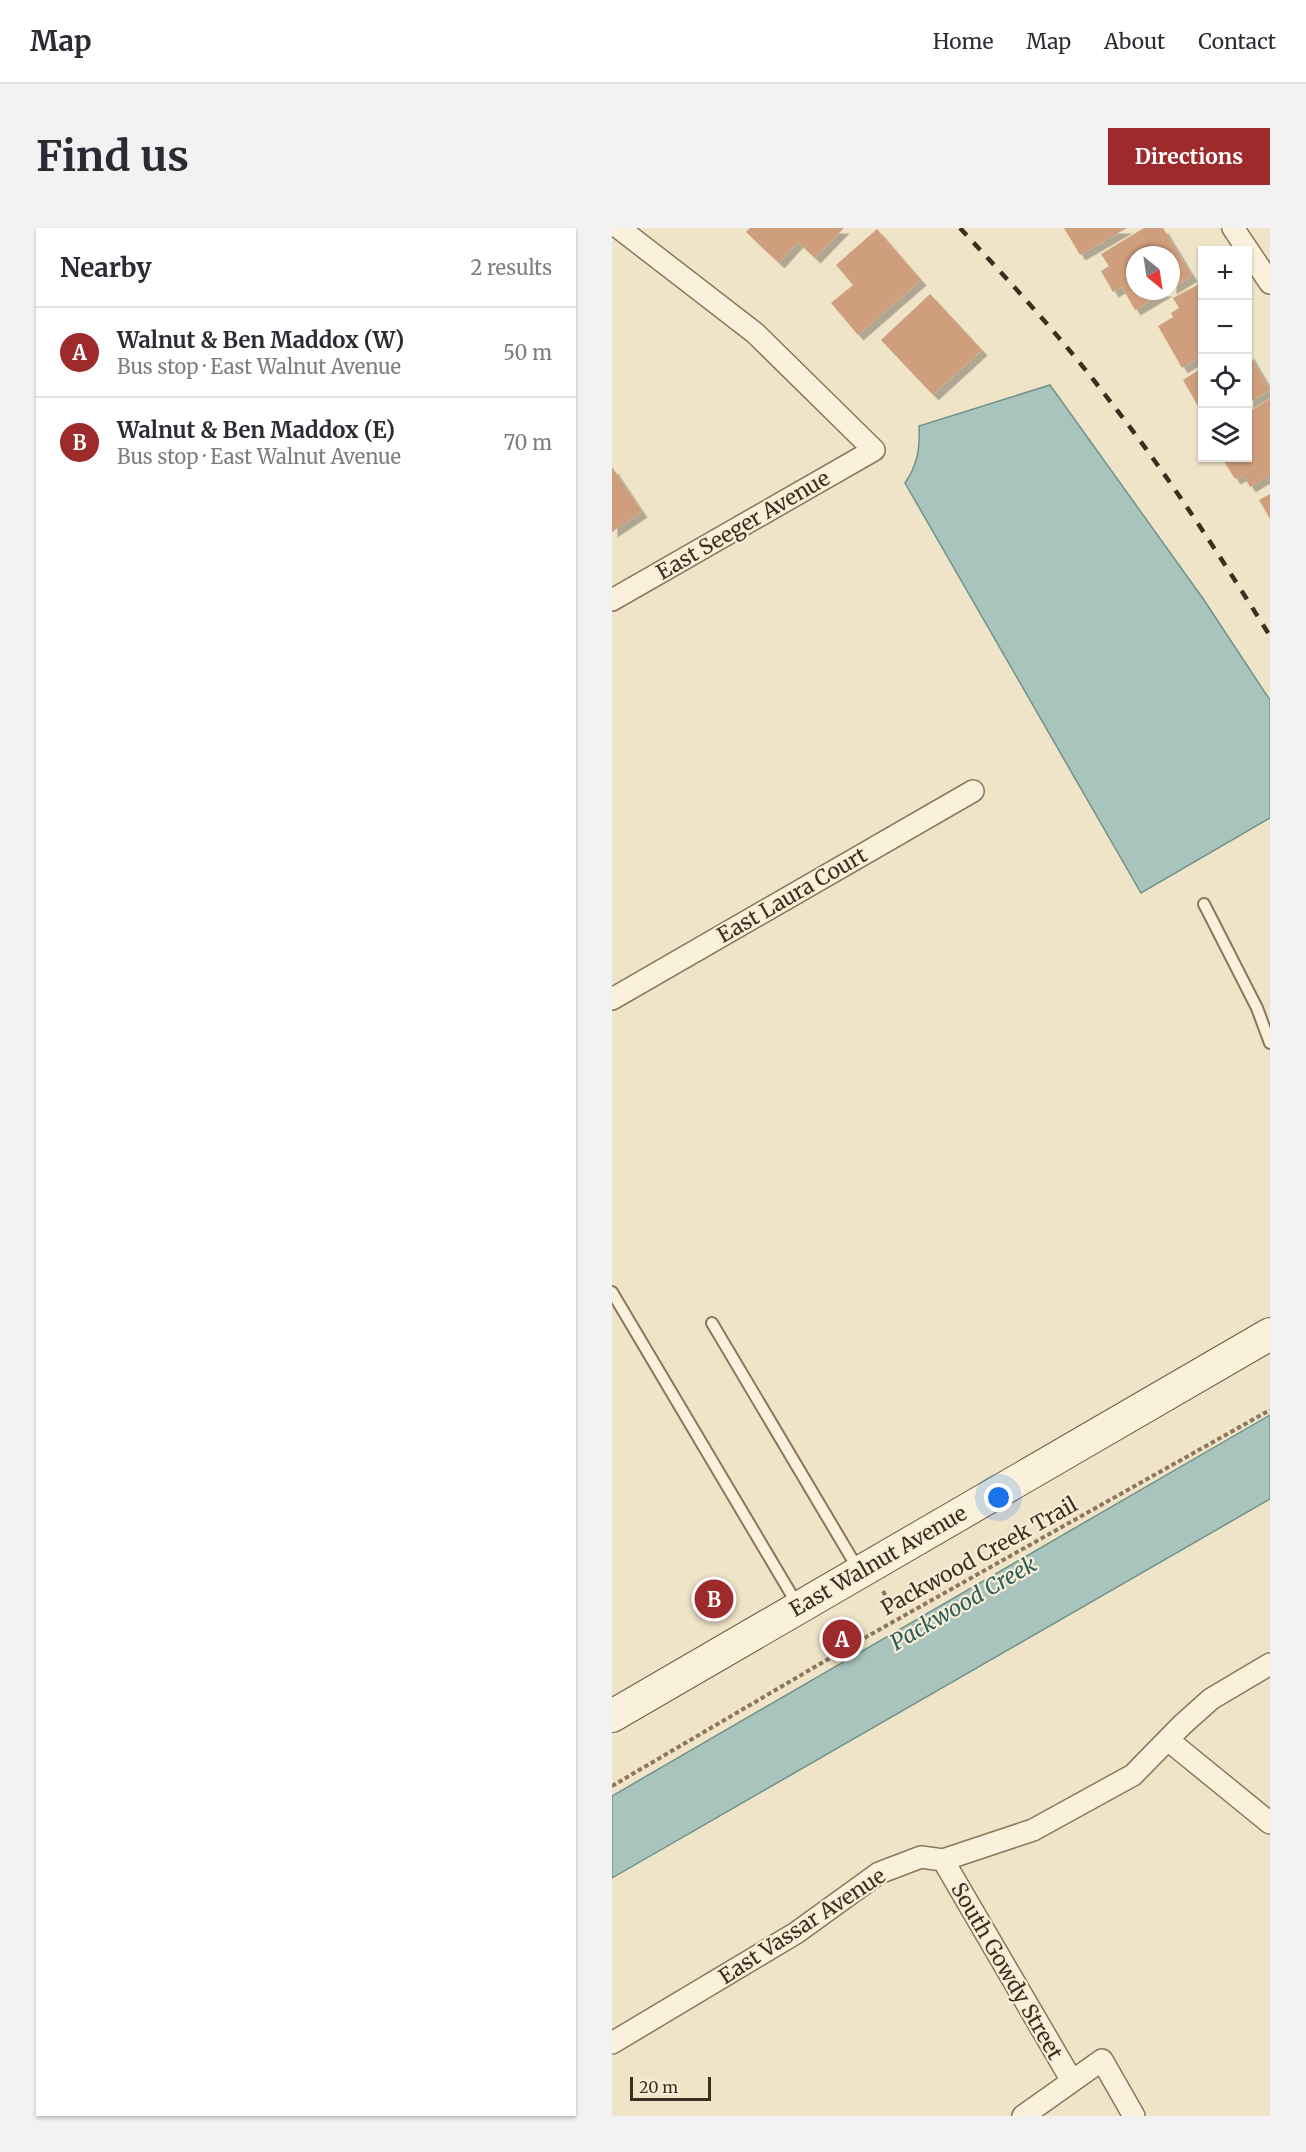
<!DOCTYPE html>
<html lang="en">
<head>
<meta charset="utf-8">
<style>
  :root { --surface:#fff; --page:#f2f2f3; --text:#2b2b33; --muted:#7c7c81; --line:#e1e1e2; --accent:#9e2a2b }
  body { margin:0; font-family:Merriweather,serif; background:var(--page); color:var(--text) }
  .controls { position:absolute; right:18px; top:18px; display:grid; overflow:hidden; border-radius:0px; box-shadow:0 2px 4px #0004 }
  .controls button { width:54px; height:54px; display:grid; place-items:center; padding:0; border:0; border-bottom:2px solid var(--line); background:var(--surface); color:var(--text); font:30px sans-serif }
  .compass { position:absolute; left:514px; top:18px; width:54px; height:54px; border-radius:50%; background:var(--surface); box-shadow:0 2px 4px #0004; rotate:150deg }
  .scale { position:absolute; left:18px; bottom:15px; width:81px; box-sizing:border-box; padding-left:6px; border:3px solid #3d2e20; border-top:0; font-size:16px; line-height:21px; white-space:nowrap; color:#3d2e20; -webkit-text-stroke:4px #f7eed8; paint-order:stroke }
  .you { position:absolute; left:387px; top:1270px; width:21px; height:21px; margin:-15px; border:4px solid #fff; border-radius:50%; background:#1a73e8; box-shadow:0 0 0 9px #1a73e833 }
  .badge { display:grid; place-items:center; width:39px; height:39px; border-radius:50%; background:var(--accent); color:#fff; font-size:20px; font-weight:700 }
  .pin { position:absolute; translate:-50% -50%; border:3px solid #fff; box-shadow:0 2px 6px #0006 }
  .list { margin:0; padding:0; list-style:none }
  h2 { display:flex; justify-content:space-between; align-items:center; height:78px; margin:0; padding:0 24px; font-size:26px }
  h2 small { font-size:20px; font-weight:400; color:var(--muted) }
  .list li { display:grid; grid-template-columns:39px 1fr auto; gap:18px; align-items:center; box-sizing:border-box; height:90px; padding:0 24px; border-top:2px solid var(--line) }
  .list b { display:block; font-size:22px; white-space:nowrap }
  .list p { margin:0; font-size:20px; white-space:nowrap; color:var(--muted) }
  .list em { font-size:20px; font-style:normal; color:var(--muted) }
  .icon { flex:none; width:33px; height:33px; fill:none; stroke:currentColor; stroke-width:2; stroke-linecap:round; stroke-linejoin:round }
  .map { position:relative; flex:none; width:658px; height:1888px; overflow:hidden; border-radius:0px }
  header { display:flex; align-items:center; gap:36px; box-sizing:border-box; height:84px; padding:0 30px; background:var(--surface); border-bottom:2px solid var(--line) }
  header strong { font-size:28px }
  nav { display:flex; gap:33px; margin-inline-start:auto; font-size:21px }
  .intro { display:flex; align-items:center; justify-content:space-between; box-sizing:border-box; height:144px; padding:0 36px }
  h1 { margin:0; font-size:42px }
  .button { padding:15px 27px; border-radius:0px; background:var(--accent); color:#fff; font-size:21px; font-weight:700 }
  main { display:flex; gap:36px; padding:0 36px }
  aside { flex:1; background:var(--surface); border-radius:0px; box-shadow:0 2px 4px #0004 }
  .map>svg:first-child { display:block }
  .water { fill:#a9c4bc; stroke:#6f938a; stroke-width:1.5 }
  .building { fill:#cf9f7d; filter:url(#shadow) }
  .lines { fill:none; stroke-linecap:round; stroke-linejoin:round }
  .service-casing { stroke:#8d765c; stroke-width:14 }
  .minor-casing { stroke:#8d765c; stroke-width:24 }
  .secondary-casing { stroke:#6f573f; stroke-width:34 }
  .path { stroke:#8d765c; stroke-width:4; stroke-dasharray:4.5 3; stroke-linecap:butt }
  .service { stroke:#faf1dc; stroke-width:10 }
  .minor { stroke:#faf1dc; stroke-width:21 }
  .secondary { stroke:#faf1dc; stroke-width:32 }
  .rail { stroke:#3d2e20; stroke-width:4.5; stroke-dasharray:10 10; stroke-linecap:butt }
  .labels { text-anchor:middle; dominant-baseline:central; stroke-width:4.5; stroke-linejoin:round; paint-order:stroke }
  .street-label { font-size:21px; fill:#3d2e20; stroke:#f7eed8 }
  .water-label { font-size:22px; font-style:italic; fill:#2f5d5a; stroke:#f7eed8 }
</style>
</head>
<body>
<header>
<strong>Map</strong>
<nav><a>Home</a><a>Map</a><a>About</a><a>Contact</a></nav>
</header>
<div class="intro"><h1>Find us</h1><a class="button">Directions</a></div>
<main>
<aside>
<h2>Nearby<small>2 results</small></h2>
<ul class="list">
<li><span class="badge">A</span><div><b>Walnut &amp; Ben Maddox (W)</b><p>Bus stop · East Walnut Avenue</p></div><em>50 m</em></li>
<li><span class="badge">B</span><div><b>Walnut &amp; Ben Maddox (E)</b><p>Bus stop · East Walnut Avenue</p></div><em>70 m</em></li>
</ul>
</aside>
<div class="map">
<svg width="658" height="1888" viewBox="0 0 658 1888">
  <defs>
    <filter id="shadow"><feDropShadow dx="5.5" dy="5.5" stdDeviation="0" flood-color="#0004"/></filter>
  </defs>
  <rect width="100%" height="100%" fill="#f0e4c8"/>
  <!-- water -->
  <path class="water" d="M 438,157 L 592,372 L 658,472 L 658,590 L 529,665 L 293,255 C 306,236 308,220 307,198 Z
    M 658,1187 L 658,1271 L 0,1650 L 0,1568 Z"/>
  <!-- building -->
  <path class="building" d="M 138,0 L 232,0 L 203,30 L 186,14 L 167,35 L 134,4 Z
    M 452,0 L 515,0 L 468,27 Z
    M 532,0 L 551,0 L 580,48 L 559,61 L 559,27 L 549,27 L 544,19 L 537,23 L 539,27 L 523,27 L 523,63 L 555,63 L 523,82 L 510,59 L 501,64 L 489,43 L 497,38 L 489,26 Z
    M 265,1 L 309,52 L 246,107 L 219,75 L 241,57 L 224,37 Z
    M 587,56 L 590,62 L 590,128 L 570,140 L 546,98 L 561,89 L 559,85 L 567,80 L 561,70 Z
    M 318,66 L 370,122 L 321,167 L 269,112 Z
    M 636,124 L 658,162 L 636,175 Z
    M 590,140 L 590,185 L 571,152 Z
    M 658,171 L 658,247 L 638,259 L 631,247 L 623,251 L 610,230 L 636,230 L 636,184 Z
    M 0,239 L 30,284 L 0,304 Z
    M 658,266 L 658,291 L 647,272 Z"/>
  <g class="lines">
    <!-- service casing -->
    <g class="service-casing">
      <path id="service" d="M 592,676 L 645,780 L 658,815
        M 0,1064 L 185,1376
        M 100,1095 L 246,1341"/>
    </g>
    <!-- minor casing -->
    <g class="minor-casing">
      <path id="minor" d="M 621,0 L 658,55
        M 0,372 L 262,222 L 143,105 L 7,0
        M 0,771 L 361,563
        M 556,1512 L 658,1595
        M 331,1632 L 460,1853
        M 0,1815 L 184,1705 L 267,1645 L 309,1629 L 331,1632 L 421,1602 L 521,1547 L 570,1497 L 599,1471 L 658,1436
        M 411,1888 L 490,1832 L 522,1888"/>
    </g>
    <!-- secondary casing -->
    <g class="secondary-casing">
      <path id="secondary" d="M 0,1488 L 658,1106"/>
    </g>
    <!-- path -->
    <path class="path" d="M 271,1363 L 279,1378
      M 0,1558 L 247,1413 L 658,1182"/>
    <!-- service -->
    <use href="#service" class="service"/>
    <!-- minor -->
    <use href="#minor" class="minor"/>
    <!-- secondary -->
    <use href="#secondary" class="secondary"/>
    <!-- rail -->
    <path class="rail" d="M 348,0 C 398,54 449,109 494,168 C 554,244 607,326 658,408"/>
  </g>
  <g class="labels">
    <!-- street labels -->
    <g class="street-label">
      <text transform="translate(131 297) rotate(-30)">East Seeger Avenue</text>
      <text transform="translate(180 667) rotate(-30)">East Laura Court</text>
      <text transform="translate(367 1328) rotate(-29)">Packwood Creek Trail</text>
      <text transform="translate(266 1333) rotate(-30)">East Walnut Avenue</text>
      <text transform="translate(190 1698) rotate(-33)">East Vassar Avenue</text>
      <text transform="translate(395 1743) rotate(60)">South Gowdy Street</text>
    </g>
    <!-- water labels -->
    <g class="water-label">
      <text transform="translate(351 1375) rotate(-30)">Packwood Creek</text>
    </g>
  </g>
</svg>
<div class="controls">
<button>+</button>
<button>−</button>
<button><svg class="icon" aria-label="locate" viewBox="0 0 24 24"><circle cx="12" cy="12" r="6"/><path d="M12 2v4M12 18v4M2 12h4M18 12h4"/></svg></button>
<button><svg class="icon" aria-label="layers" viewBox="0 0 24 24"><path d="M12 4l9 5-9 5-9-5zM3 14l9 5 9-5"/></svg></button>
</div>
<svg class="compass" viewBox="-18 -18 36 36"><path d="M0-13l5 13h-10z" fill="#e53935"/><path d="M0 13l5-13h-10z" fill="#7c7c81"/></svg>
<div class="scale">20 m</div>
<div class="you"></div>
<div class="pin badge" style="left:230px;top:1411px">A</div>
<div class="pin badge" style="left:102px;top:1371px">B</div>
</div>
</main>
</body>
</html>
